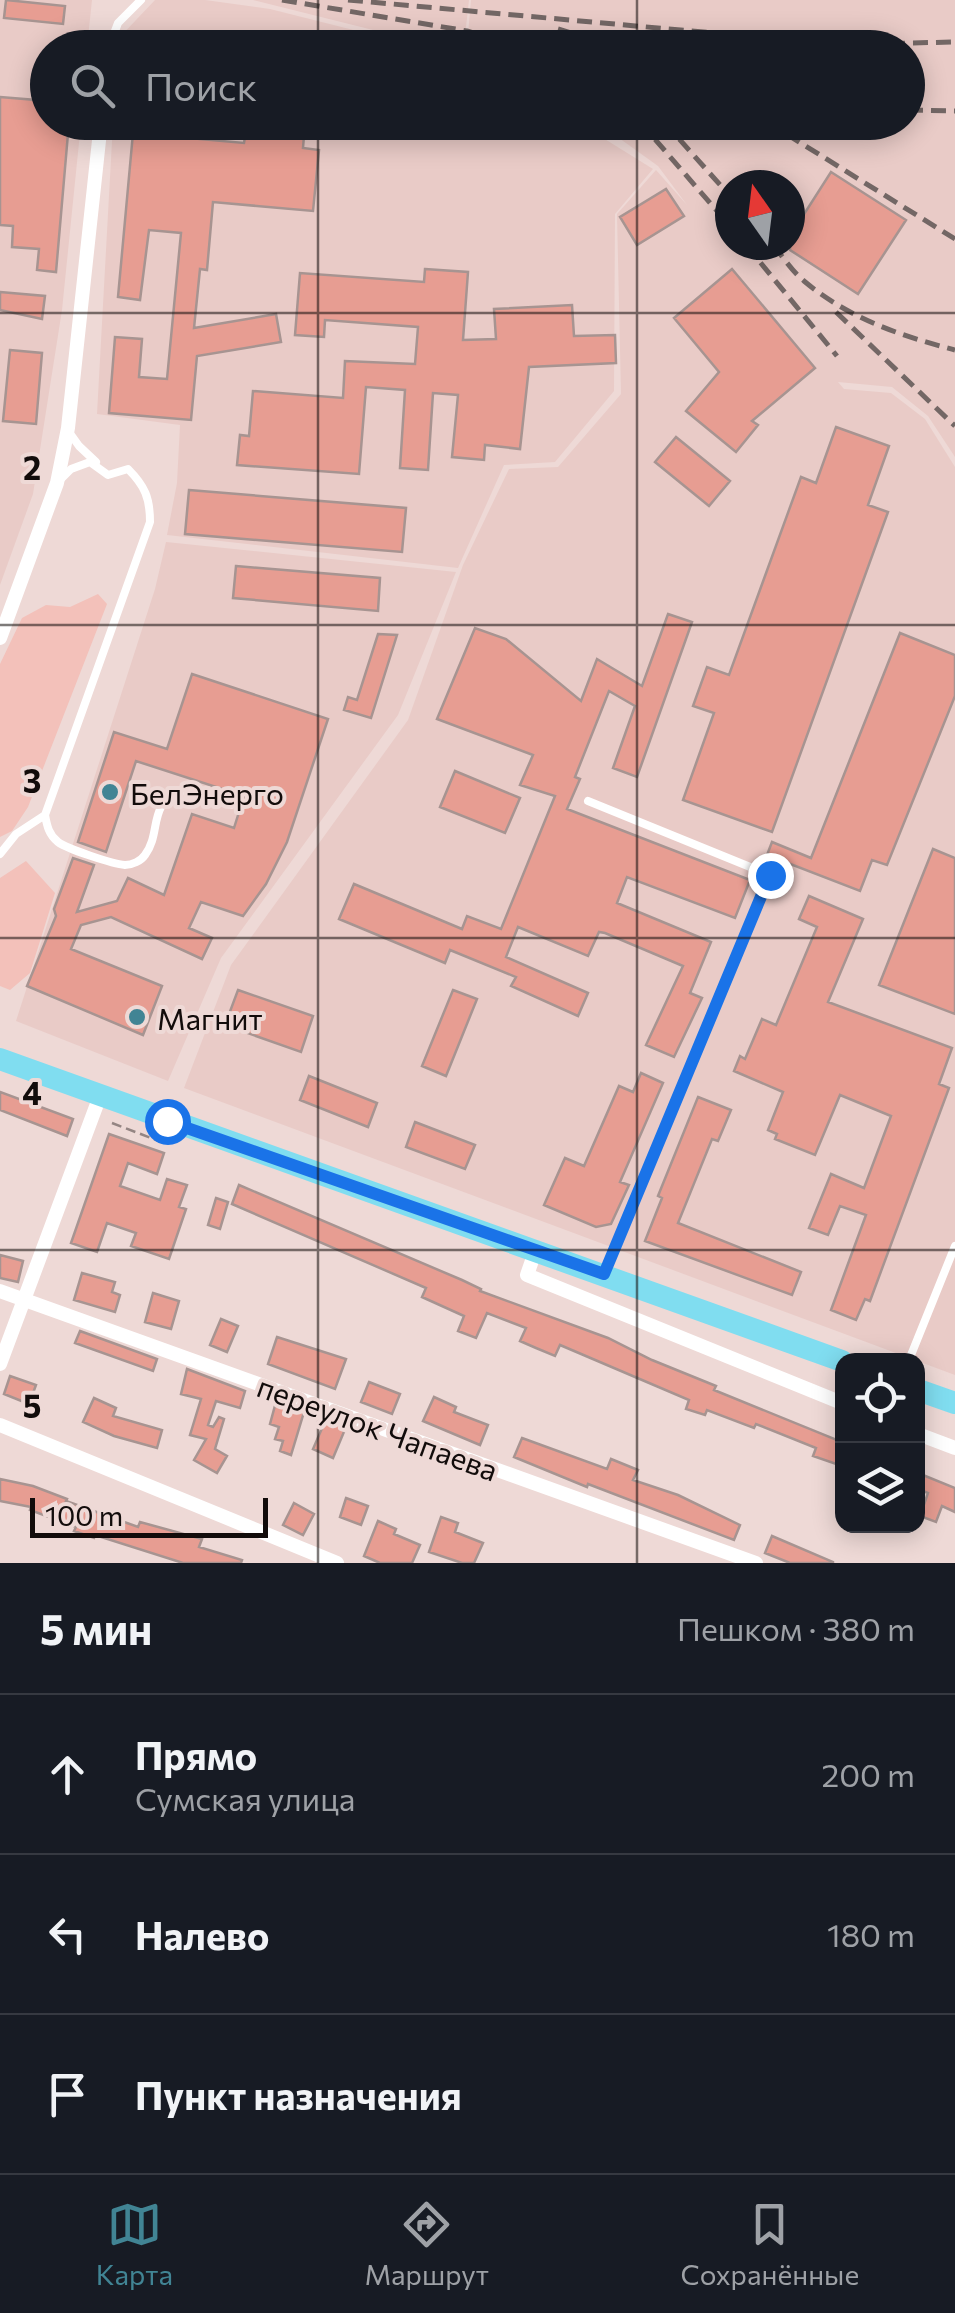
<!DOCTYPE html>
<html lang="ru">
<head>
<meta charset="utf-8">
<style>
  :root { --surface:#171b24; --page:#20242c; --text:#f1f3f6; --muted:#9ea1a6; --line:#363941; --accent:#418494 }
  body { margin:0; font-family:Commissioner,sans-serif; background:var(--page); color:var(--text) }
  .controls { position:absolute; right:30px; bottom:30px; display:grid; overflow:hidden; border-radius:20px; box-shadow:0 5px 25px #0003 }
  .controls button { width:90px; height:90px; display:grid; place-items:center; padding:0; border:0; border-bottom:2px solid var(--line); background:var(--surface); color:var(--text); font:50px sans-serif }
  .compass { position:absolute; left:715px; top:170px; width:90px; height:90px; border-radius:50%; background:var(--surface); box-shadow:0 5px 25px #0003; rotate:346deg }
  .scale { position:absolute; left:30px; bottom:25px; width:238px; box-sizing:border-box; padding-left:10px; border:5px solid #120c0b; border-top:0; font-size:28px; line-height:35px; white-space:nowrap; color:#120c0b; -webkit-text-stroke:8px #eed9d6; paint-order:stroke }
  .stop { position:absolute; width:30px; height:30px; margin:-22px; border:8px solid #1a73e8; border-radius:50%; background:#fff }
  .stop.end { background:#1a73e8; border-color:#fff; box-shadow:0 2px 10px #0008 }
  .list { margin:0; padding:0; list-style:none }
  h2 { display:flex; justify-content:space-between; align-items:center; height:130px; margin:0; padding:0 40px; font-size:42px }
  h2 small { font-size:32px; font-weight:400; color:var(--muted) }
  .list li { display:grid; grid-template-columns:65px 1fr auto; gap:30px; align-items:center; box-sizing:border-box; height:160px; padding:0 40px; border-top:2px solid var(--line) }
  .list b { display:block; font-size:38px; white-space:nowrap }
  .list p { margin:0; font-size:32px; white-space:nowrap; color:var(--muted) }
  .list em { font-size:32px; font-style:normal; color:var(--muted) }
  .icon { flex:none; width:55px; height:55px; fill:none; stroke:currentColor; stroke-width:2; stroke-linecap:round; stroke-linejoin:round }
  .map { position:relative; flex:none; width:955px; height:1563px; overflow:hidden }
  .search { position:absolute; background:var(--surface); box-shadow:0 5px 25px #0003; left:30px; right:30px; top:30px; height:110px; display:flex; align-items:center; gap:25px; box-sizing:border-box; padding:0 35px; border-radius:55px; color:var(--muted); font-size:38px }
  .sheet { height:610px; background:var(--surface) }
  nav { display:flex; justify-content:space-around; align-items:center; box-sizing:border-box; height:140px; border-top:2px solid var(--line); background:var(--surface); font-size:28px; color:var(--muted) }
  nav a { display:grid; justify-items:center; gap:5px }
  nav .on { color:var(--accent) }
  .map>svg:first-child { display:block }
  .built { fill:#e9cbc7; fill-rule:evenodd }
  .green { fill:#f3c1ba }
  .building { fill:#e79d92; stroke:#a79491; stroke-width:2.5 }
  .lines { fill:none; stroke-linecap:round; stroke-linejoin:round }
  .path { stroke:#948583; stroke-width:2.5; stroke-dasharray:10 5; stroke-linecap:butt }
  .service { stroke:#fff; stroke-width:8 }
  .minor { stroke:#fff; stroke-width:14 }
  .primary { stroke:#80ddf0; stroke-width:22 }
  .rail { stroke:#736765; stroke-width:5; stroke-dasharray:15 8; stroke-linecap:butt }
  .route { stroke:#1a73e8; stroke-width:12 }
  .grid { fill:none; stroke:#120c0b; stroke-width:2.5; stroke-opacity:0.55 }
  .poi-dot { fill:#418494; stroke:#eed9d6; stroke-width:4 }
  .labels { text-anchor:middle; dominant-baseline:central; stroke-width:8; stroke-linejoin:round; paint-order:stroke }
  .poi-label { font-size:30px; fill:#120c0b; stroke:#eed9d6; text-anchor:start }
  .street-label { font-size:30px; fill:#120c0b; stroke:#eed9d6 }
  .grid-label { font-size:32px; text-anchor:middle; font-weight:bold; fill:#120c0b; stroke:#eed9d6; stroke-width:8; stroke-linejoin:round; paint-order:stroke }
</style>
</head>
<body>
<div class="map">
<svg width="955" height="1563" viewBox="0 0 955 1563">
  <rect width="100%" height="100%" fill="#eed9d6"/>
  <!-- built -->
  <path class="built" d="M 0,0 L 92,0 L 87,47 L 48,48 L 48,122 L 81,123 L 62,310 L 33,494 L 0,585 Z
    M 155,0 L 205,0 L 270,9 L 421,47 L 117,48 L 117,40 Z
    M 253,0 L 469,0 L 464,45 L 429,44 Z
    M 471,0 L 955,0 L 955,457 L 928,416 L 892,387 L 838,382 L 844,389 L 891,393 L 925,419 L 955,467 L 955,1375 L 184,1088 L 231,965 L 408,720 L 463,565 L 509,469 L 558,467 L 621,394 L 617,214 L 656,170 L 687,205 L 658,166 L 598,123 L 908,122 L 908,48 L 470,47 L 467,46 ZM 730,185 L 790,185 L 790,245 L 730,245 Z
    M 113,123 L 579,123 L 653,169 L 615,214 L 614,391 L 555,462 L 504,465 L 458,568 L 167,535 L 177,483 L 180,425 L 97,414 Z
    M 166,542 L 456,572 L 398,715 L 221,958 L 168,1081 L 16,1021 L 155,589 Z"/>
  <!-- green -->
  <path class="green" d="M 98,594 L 107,604 L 28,807 L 12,831 L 0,837 L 0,664 L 22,618 L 46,605 L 70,607 Z
    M 26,861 L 55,893 L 30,973 L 10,990 L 0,986 L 0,878 Z"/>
  <!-- building -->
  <path class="building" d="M 6,0 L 65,6 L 63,24 L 4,18 Z
    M 0,97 L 48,101 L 48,122 L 69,122 L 56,272 L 37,270 L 39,249 L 12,247 L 13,226 L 0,225 Z
    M 246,131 L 304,136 L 303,148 L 319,150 L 313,211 L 213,202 L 207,270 L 200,269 L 194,328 L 276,314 L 281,342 L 197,356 L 191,420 L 109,413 L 115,337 L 142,339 L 139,377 L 167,379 L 181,233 L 149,230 L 140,300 L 118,297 L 133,133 L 244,143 Z
    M 831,172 L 906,220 L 858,294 L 790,250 L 790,236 Z
    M 666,189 L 684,216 L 637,245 L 620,217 Z
    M 425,269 L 468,272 L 463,340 L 496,339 L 494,309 L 572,305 L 574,336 L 615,335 L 616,363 L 529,367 L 520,449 L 485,445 L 484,460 L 452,457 L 458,395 L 433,393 L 428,470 L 400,468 L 405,390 L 366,387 L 359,474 L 237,465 L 240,435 L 249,436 L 253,391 L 343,398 L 345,361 L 415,364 L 418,327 L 325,320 L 324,337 L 295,335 L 300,273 L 424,282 Z
    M 732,269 L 815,368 L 752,421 L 758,425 L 736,452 L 686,411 L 719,372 L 674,318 Z
    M 0,292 L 45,296 L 42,319 L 0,310 Z
    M 10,350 L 42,353 L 36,424 L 3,421 Z
    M 836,427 L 889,446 L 868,505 L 888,512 L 772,832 L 683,800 L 714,713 L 693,706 L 707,667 L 729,675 L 801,477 L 816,483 Z
    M 676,437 L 730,481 L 709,506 L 655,462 Z
    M 189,490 L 406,508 L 402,552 L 185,534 Z
    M 236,566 L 380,578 L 378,611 L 233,598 Z
    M 668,614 L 692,622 L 637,777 L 613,768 L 635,706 L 609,691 L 575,777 L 580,779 L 567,809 L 750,880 L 735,918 L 627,877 L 617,903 L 711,942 L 690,993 L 702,998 L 674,1057 L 646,1045 L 683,966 L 605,933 L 599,932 L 588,956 L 518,927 L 506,957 L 588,993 L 578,1016 L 511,986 L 516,977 L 450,950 L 445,963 L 339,919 L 354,884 L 462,929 L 467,916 L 501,929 L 555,796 L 520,785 L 533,755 L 437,719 L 475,628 L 506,639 L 581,701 L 597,659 L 642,686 Z
    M 900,633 L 955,655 L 955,696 L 887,865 L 872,860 L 860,891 L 767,855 L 772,842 L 811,858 Z
    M 378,634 L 397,635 L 371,718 L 344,710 L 348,697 L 357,700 Z
    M 192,674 L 328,719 L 287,842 L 266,884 L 243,916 L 201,902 L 189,928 L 212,938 L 202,959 L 111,917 L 81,925 L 71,949 L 162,986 L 143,1035 L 27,986 L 56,916 L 54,909 L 73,858 L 94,865 L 77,912 L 117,901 L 128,878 L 164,895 L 192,814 L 234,828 L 244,796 L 136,761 L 106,852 L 78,842 L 114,732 L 167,749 Z
    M 455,771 L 520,798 L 505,833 L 440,807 Z
    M 933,849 L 955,858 L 955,1014 L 879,985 Z
    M 809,896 L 863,919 L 828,1002 L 952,1048 L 939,1084 L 949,1088 L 870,1301 L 865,1299 L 856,1320 L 831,1310 L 866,1215 L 840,1206 L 828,1235 L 809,1228 L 831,1174 L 864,1188 L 891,1116 L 840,1095 L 815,1155 L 775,1139 L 777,1134 L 768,1130 L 783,1092 L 734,1071 L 740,1056 L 745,1059 L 762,1019 L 776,1025 L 817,927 L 799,919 Z
    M 238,990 L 313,1016 L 301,1052 L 225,1025 Z
    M 453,990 L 477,999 L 446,1076 L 422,1066 Z
    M 641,1073 L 663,1083 L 620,1182 L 629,1185 L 611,1224 L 596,1227 L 544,1205 L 565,1158 L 584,1166 L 619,1086 L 633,1092 Z
    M 309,1076 L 377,1103 L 368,1127 L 300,1100 Z
    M 0,1092 L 73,1119 L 67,1136 L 0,1110 Z
    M 698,1097 L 731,1110 L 718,1141 L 712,1139 L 678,1223 L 801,1272 L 792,1295 L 645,1241 L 662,1198 L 658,1196 Z
    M 415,1122 L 475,1145 L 465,1169 L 406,1147 Z
    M 109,1134 L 164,1153 L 157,1174 L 128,1163 L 120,1186 L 160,1200 L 167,1179 L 187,1185 L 179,1207 L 186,1209 L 169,1259 L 131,1246 L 136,1233 L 107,1223 L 97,1252 L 71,1243 Z
    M 239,1185 L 462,1280 L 481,1289 L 480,1291 L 608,1338 L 652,1360 L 716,1386 L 714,1390 L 842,1442 L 842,1466 L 813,1456 L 816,1448 L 756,1424 L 754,1428 L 707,1410 L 705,1415 L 686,1409 L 689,1400 L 560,1345 L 555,1356 L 536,1348 L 520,1341 L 526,1328 L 487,1313 L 476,1338 L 458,1331 L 464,1316 L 422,1297 L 426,1288 L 232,1204 Z
    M 216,1198 L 228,1202 L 220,1229 L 208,1225 Z
    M 0,1255 L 23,1261 L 18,1282 L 0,1278 Z
    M 82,1273 L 115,1282 L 112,1292 L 120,1295 L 115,1312 L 74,1300 Z
    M 153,1293 L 179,1301 L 171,1329 L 145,1322 Z
    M 221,1319 L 238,1326 L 227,1352 L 210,1345 Z
    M 80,1331 L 157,1359 L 153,1371 L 75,1343 Z
    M 277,1337 L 346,1359 L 335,1389 L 268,1364 Z
    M 187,1369 L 245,1391 L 240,1408 L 216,1401 L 208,1425 L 213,1427 L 219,1417 L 224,1419 L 215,1449 L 227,1456 L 217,1473 L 194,1460 L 206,1439 L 190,1435 L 201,1399 L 181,1394 Z
    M 10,1376 L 36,1385 L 29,1404 L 4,1394 Z
    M 369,1382 L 400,1394 L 392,1414 L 361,1402 Z
    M 434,1397 L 456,1407 L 454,1412 L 488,1425 L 480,1445 L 423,1421 Z
    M 94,1398 L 116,1408 L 113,1416 L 162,1430 L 157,1448 L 114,1436 L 83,1422 Z
    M 276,1402 L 304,1412 L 291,1455 L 280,1451 L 283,1441 L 275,1439 L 279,1427 L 270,1424 Z
    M 326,1419 L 346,1427 L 333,1458 L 313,1449 Z
    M 522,1438 L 607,1469 L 611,1459 L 638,1470 L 633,1480 L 678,1495 L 740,1525 L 734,1540 L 588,1484 L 587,1487 L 514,1457 Z
    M 918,1473 L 955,1488 L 955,1512 L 942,1506 L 936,1522 L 920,1516 L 928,1493 L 918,1489 Z
    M 0,1479 L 33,1486 L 67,1499 L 66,1501 L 138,1527 L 140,1522 L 202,1539 L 199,1547 L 242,1560 L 241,1563 L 183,1563 L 95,1535 L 94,1538 L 74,1531 L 76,1527 L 30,1510 L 31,1507 L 0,1501 Z
    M 346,1498 L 368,1506 L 361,1525 L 340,1517 Z
    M 294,1503 L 314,1514 L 303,1535 L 283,1525 Z
    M 441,1517 L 458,1523 L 455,1532 L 483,1543 L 474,1563 L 462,1563 L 429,1552 Z
    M 378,1521 L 396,1529 L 394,1534 L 420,1545 L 412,1563 L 380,1563 L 364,1556 Z
    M 772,1536 L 833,1562 L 833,1563 L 790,1563 L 765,1553 Z"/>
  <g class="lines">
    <!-- path -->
    <path class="path" d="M 112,1123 L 164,1143"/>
    <!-- service -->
    <path class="service" d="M 112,39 L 118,23 L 141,0
      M 69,432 L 79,446 L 96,462
      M 60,480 L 71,469 L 90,462 L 108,475 L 128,469 C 145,486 150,498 150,522 L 45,815 C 47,826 49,835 58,842 C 67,849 113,864 125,865 C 132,865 141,861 145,855 C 162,832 147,805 181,790 L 231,805
      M 588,801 L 770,875 L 603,1273
      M 0,854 L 16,834 L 45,815
      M 909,1360 L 955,1246"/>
    <!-- minor -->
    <path class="minor" d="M 110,48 L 112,39
      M 0,638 L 57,483 L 68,428 L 101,122
      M 535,1252 L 527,1275 L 842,1403
      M 0,1291 L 756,1563
      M 0,1364 L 100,1096
      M 0,1425 L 337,1563
      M 918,1434 L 955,1448"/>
    <!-- primary -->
    <path class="primary" d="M 0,1059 L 842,1361
      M 918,1390 L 955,1403"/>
    <!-- rail -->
    <path class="rail" d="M 282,0 L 467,31 L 521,48
      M 348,0 L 880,48
      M 558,29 L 621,48
      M 511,38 L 545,48
      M 867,44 L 955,42
      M 908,110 L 955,111
      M 640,122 L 730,226
      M 664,122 L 730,196
      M 767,122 L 955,239
      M 746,245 L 837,356
      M 773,245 C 783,257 792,271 804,281 C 848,318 901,336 955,350
      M 836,312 L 955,426"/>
  </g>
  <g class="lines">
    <!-- route -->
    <path class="route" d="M 167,1121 L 604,1274 L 770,875"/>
  </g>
  <!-- grid -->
  <path class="grid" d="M 318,0 L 318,48M 637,0 L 637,48M 318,122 L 318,1563M 637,122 L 637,1563M 0,313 L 955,313M 0,625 L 955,625M 0,938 L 955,938M 0,1250 L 955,1250"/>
  <!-- markers -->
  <g class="poi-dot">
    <circle cx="110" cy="792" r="10"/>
    <circle cx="137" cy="1017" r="10"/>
  </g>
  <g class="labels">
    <!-- poi labels -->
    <g class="poi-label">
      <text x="130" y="792">БелЭнерго</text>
      <text x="157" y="1017">Магнит</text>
    </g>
    <!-- street labels -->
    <g class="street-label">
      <text transform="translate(378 1427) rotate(20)">переулок Чапаева</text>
    </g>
  </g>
  <g class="grid-label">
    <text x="32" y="480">2</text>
    <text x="32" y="793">3</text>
    <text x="32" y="1105">4</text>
    <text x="32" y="1418">5</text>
  </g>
</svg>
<div class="controls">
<button><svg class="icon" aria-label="locate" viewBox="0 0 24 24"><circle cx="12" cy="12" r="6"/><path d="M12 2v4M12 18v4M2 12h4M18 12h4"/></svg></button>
<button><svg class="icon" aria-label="layers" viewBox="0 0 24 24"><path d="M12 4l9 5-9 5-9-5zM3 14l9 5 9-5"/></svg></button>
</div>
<svg class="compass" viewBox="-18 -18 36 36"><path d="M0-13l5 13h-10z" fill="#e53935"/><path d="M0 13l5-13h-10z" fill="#9ea1a6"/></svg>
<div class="scale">100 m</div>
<div class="stop" style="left:167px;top:1121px"></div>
<div class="stop end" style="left:770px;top:875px"></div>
<div class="search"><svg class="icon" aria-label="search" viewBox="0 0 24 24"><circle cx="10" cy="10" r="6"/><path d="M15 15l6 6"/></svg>Поиск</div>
</div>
<section class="sheet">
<h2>5 мин<small>Пешком · 380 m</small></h2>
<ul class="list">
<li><svg class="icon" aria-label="ahead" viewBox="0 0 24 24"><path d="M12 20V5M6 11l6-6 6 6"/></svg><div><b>Прямо</b><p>Сумская улица</p></div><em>200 m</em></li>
<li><svg class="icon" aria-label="left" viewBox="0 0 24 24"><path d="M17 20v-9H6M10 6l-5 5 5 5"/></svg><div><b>Налево</b></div><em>180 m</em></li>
<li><svg class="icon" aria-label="arrive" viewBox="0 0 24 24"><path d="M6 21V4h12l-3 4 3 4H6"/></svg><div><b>Пункт назначения</b></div></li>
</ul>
</section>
<nav>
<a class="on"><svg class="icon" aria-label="map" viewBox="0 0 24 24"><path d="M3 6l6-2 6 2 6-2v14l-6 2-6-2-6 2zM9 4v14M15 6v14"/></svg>Карта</a>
<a><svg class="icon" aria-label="directions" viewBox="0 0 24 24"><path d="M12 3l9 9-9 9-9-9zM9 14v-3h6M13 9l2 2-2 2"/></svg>Маршрут</a>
<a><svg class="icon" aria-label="saved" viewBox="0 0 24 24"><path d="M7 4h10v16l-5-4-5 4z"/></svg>Сохранённые</a>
</nav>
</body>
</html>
